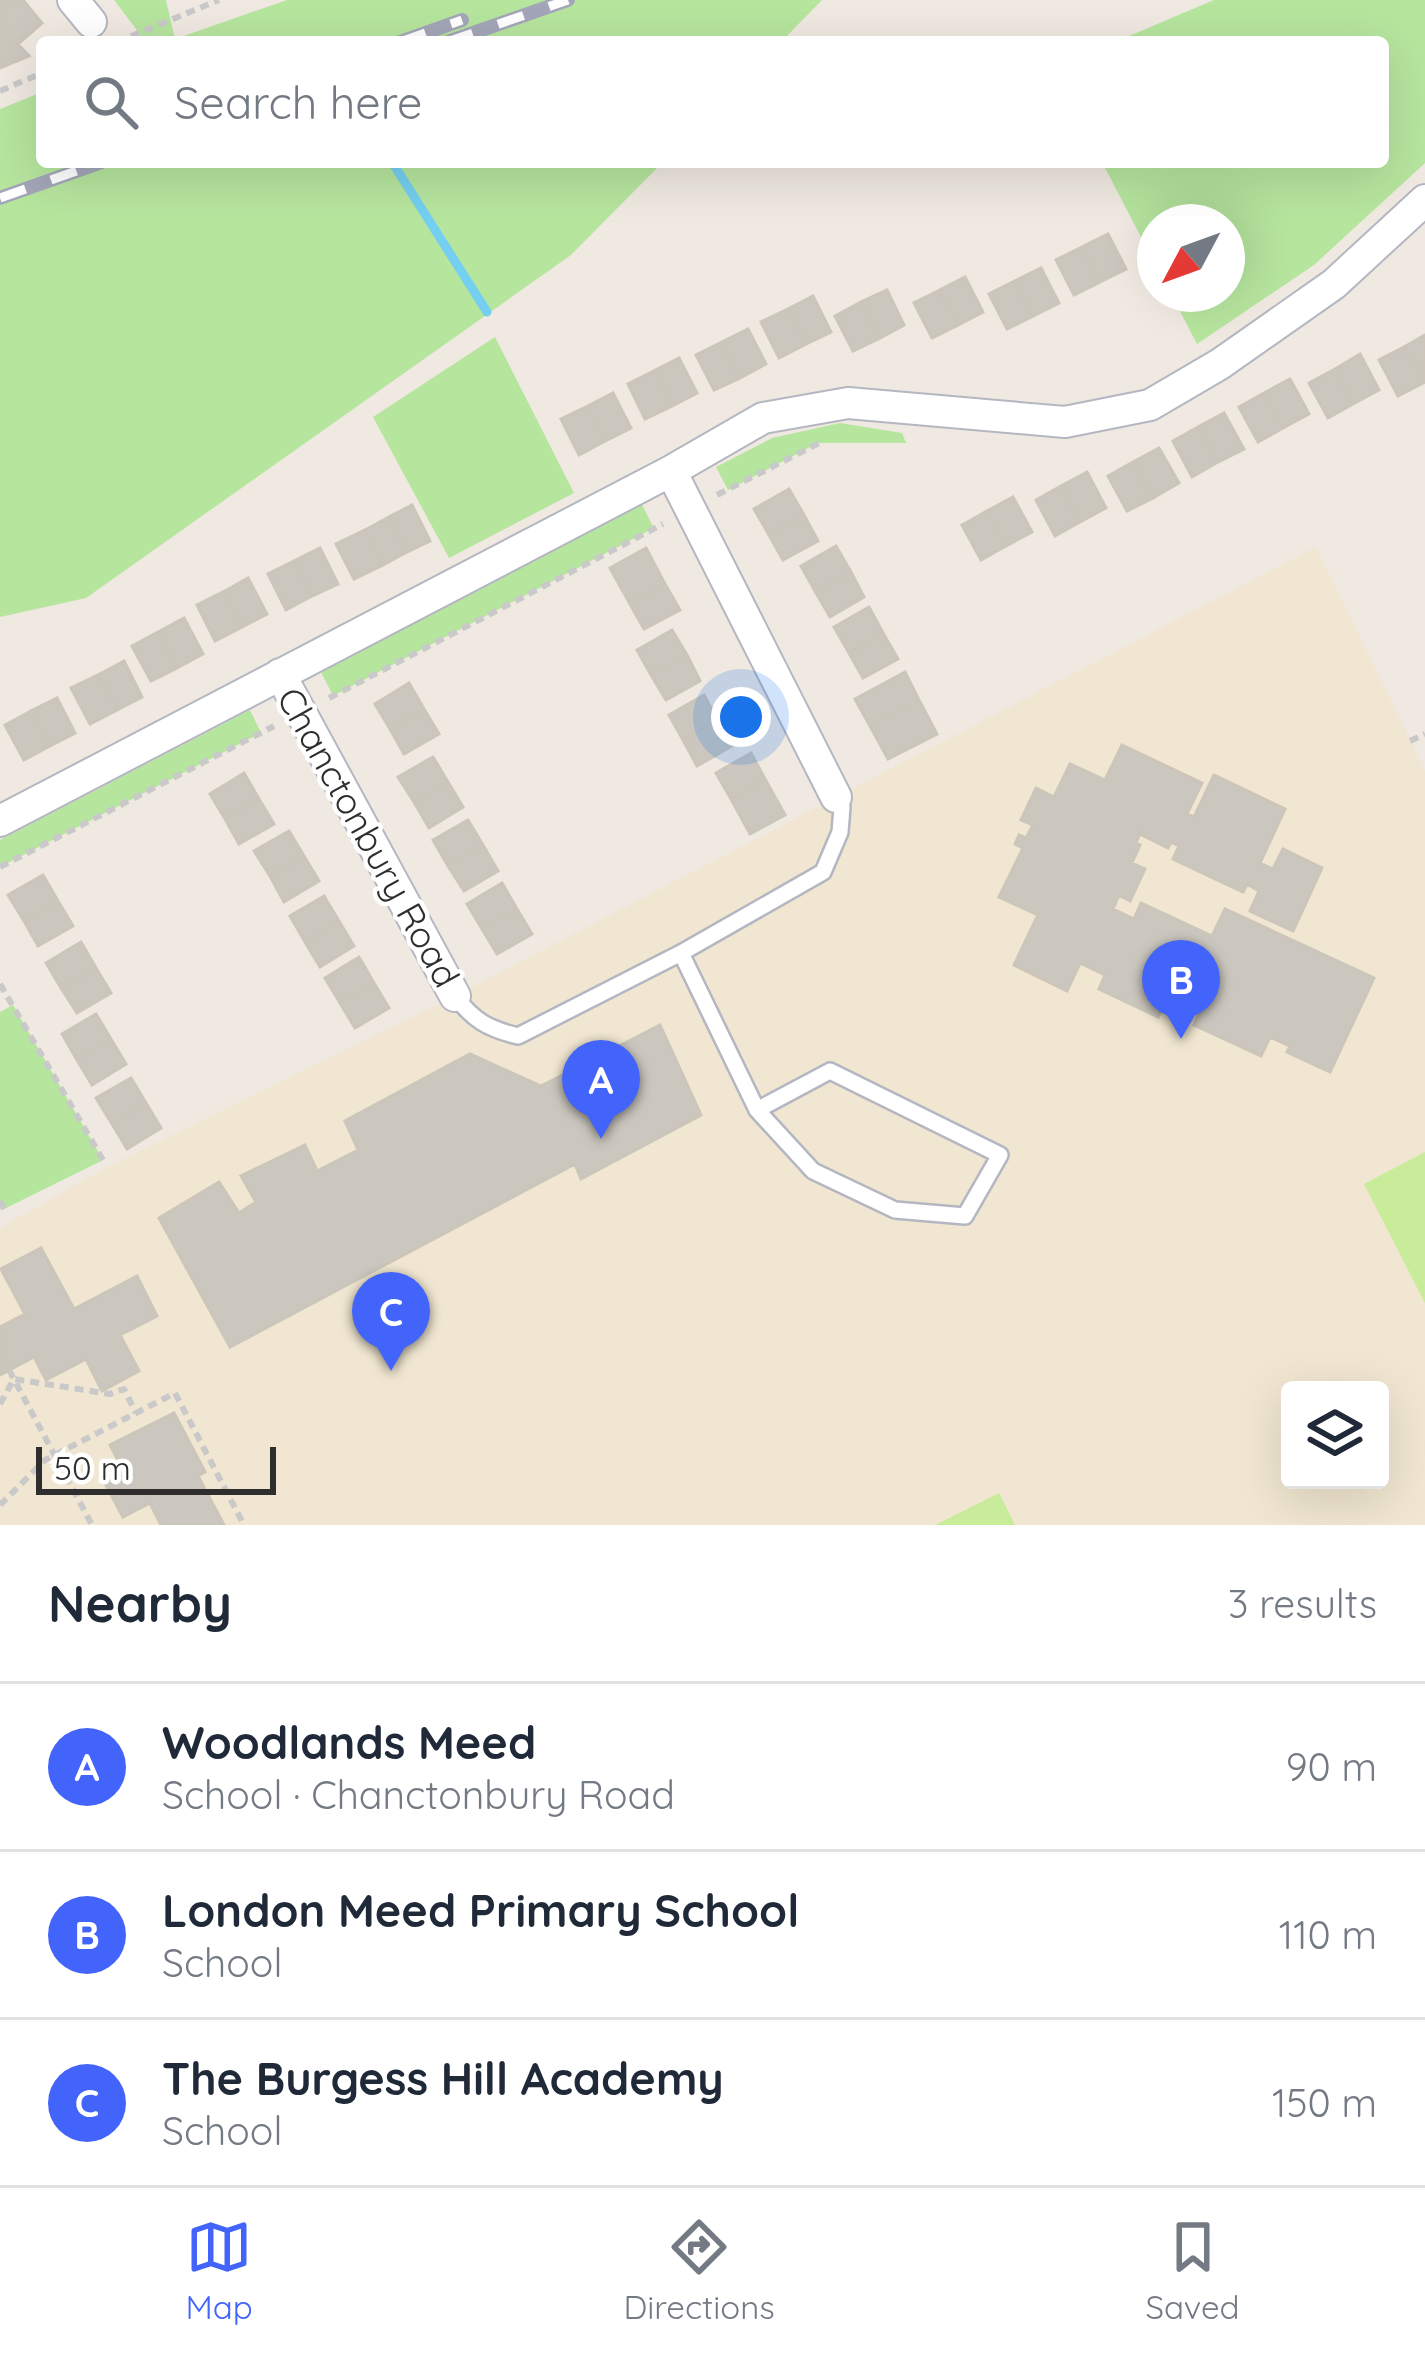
<!DOCTYPE html>
<html lang="en">
<head>
<meta charset="utf-8">
<style>
  :root { --surface:#fff; --page:#f2f2f3; --text:#1f2937; --muted:#747a83; --line:#e0e1e3; --accent:#4264fb }
  body { margin:0; font-family:Quicksand,sans-serif; background:var(--page); color:var(--text) }
  .controls { position:absolute; right:36px; bottom:36px; display:grid; overflow:hidden; border-radius:12px; box-shadow:0 12px 48px #0002 }
  .controls button { width:108px; height:108px; display:grid; place-items:center; padding:0; border:0; border-bottom:3px solid var(--line); background:var(--surface); color:var(--text); font:60px sans-serif }
  .compass { position:absolute; left:1137px; top:204px; width:108px; height:108px; border-radius:50%; background:var(--surface); box-shadow:0 12px 48px #0002; rotate:229deg }
  .scale { position:absolute; left:36px; bottom:30px; width:240px; box-sizing:border-box; padding-left:12px; border:6px solid #2e2e2e; border-top:0; font-size:33px; line-height:42px; white-space:nowrap; color:#2e2e2e; -webkit-text-stroke:9px #fff; paint-order:stroke }
  .you { position:absolute; left:741px; top:717px; width:42px; height:42px; margin:-30px; border:9px solid #fff; border-radius:50%; background:#1a73e8; box-shadow:0 0 0 18px #1a73e833 }
  .badge { display:grid; place-items:center; width:78px; height:78px; border-radius:50%; background:var(--accent); color:#fff; font-size:39px; font-weight:700 }
  .pin { position:absolute; translate:-50% -99px; filter:drop-shadow(0 3px 6px #0008) }
  .pin::after { content:''; position:absolute; top:63px; width:42px; height:36px; background:inherit; clip-path:polygon(0 0,100% 0,50% 100%) }
  .list { margin:0; padding:0; list-style:none }
  h2 { display:flex; justify-content:space-between; align-items:center; height:156px; margin:0; padding:0 48px; font-size:51px }
  h2 small { font-size:39px; font-weight:400; color:var(--muted) }
  .list li { display:grid; grid-template-columns:78px 1fr auto; gap:36px; align-items:center; box-sizing:border-box; height:168px; padding:0 48px; border-top:3px solid var(--line) }
  .list b { display:block; font-size:45px; white-space:nowrap }
  .list p { margin:0; font-size:39px; white-space:nowrap; color:var(--muted) }
  .list em { font-size:39px; font-style:normal; color:var(--muted) }
  .icon { flex:none; width:66px; height:66px; fill:none; stroke:currentColor; stroke-width:2; stroke-linecap:round; stroke-linejoin:round }
  .map { position:relative; flex:none; width:1425px; height:1525px; overflow:hidden }
  .search { position:absolute; background:var(--surface); box-shadow:0 12px 48px #0002; left:36px; right:36px; top:36px; height:132px; display:flex; align-items:center; gap:30px; box-sizing:border-box; padding:0 42px; border-radius:12px; color:var(--muted); font-size:45px }
  .sheet { height:660px; background:var(--surface) }
  nav { display:flex; justify-content:space-around; align-items:center; box-sizing:border-box; height:168px; border-top:3px solid var(--line); background:var(--surface); font-size:33px; color:var(--muted) }
  nav a { display:grid; justify-items:center; gap:6px }
  nav .on { color:var(--accent) }
  .map>svg:first-child { display:block }
  .education { fill:#f0e6d1; fill-rule:evenodd }
  .green { fill:#b6e59e }
  .pitch { fill:#c9ec9a }
  .lines { fill:none; stroke-linecap:round; stroke-linejoin:round }
  .stream { stroke:#75cff0; stroke-width:9 }
  .building { fill:#cbc7bf; stroke:#cbc5ba; stroke-width:3 }
  .service-casing { stroke:#b4b7c1; stroke-width:20 }
  .minor-casing { stroke:#b4b7c1; stroke-width:34 }
  .path { stroke:#c9c9c9; stroke-width:6; stroke-dasharray:9 6; stroke-linecap:butt }
  .service { stroke:#fff; stroke-width:15 }
  .minor { stroke:#fff; stroke-width:30 }
  .rail-casing { stroke:#a3a6b8; stroke-width:14 }
  .rail { stroke:#fff; stroke-width:9; stroke-dasharray:27; stroke-linecap:butt }
  .labels { text-anchor:middle; dominant-baseline:central; stroke-width:9; stroke-linejoin:round; paint-order:stroke }
  .street-label { font-size:36px; fill:#2e2e2e; stroke:#fff }
</style>
</head>
<body>
<div class="map">
<svg width="1425" height="1525" viewBox="0 0 1425 1525">
  <rect width="100%" height="100%" fill="#efe9e1"/>
  <!-- education -->
  <path class="education" d="M 1316,547 L 1425,771 L 1425,1525 L 0,1525 L 0,1228 L 107,1167 L 455,996 ZM 1290,1390 L 1380,1390 L 1380,1480 L 1290,1480 Z"/>
  <!-- green -->
  <path class="green" d="M 114,0 L 166,0 L 175,39 L 287,0 L 822,0 L 781,42 L 146,42 Z
    M 1214,0 L 1425,0 L 1425,163 L 1314,265 L 1197,344 L 1171,294 L 1227,294 L 1227,222 L 1155,222 L 1155,264 L 1102,162 L 1383,162 L 1383,42 L 1115,42 Z
    M 42,92 L 42,162 L 663,162 L 571,255 L 86,598 L 0,617 L 0,109 Z
    M 495,337 L 574,493 L 449,558 L 373,417 Z
    M 840,423 L 902,433 L 906,443 L 818,443 L 728,490 L 716,467 L 772,438 Z
    M 641,503 L 654,528 L 333,696 L 321,672 Z
    M 250,710 L 261,733 L 0,867 L 0,840 Z
    M 13,1005 L 103,1160 L 4,1209 L 0,1201 L 0,1012 Z"/>
  <!-- pitch -->
  <path class="pitch" d="M 1425,1152 L 1425,1303 L 1364,1184 Z
    M 999,1493 L 1015,1525 L 935,1525 Z"/>
  <g class="lines">
    <!-- stream -->
    <path class="stream" d="M 392,162 L 487,312"/>
  </g>
  <!-- building -->
  <path class="building" d="M 0,0 L 23,0 L 42,23 L 18,44 L 29,56 L 0,68 Z
    M 1108,234 L 1126,269 L 1100,282 L 1082,247 Z
    M 1082,247 L 1100,282 L 1074,295 L 1056,260 Z
    M 1041,268 L 1059,303 L 1033,316 L 1015,281 Z
    M 965,277 L 983,312 L 958,325 L 940,290 Z
    M 1015,281 L 1033,316 L 1007,329 L 989,294 Z
    M 887,290 L 904,325 L 880,338 L 861,302 Z
    M 940,290 L 958,325 L 932,338 L 914,303 Z
    M 813,296 L 831,332 L 806,344 L 788,309 Z
    M 861,302 L 880,338 L 853,351 L 835,316 Z
    M 788,309 L 806,344 L 779,358 L 761,322 Z
    M 748,329 L 766,364 L 740,378 L 722,342 Z
    M 1425,335 L 1425,382 L 1423,383 L 1404,347 Z
    M 722,342 L 740,378 L 714,390 L 696,355 Z
    M 1404,347 L 1423,383 L 1398,396 L 1379,360 Z
    M 1360,354 L 1379,390 L 1353,404 L 1335,369 Z
    M 679,358 L 697,393 L 672,406 L 654,371 Z
    M 1335,369 L 1353,404 L 1328,418 L 1309,383 Z
    M 654,371 L 672,406 L 645,419 L 628,384 Z
    M 1290,379 L 1309,414 L 1283,428 L 1264,393 Z
    M 613,393 L 631,428 L 605,441 L 588,406 Z
    M 1264,393 L 1283,428 L 1258,442 L 1239,407 Z
    M 588,406 L 605,441 L 579,455 L 561,419 Z
    M 1224,413 L 1244,449 L 1218,462 L 1198,427 Z
    M 1198,427 L 1218,462 L 1192,477 L 1173,441 Z
    M 1159,448 L 1179,483 L 1153,498 L 1133,462 Z
    M 1133,462 L 1153,498 L 1127,511 L 1108,476 Z
    M 1087,472 L 1106,508 L 1080,522 L 1061,486 Z
    M 1061,486 L 1080,522 L 1055,536 L 1036,500 Z
    M 789,489 L 804,515 L 769,535 L 754,509 Z
    M 1013,497 L 1032,532 L 1006,546 L 987,511 Z
    M 412,505 L 430,541 L 407,552 L 389,517 Z
    M 987,511 L 1006,546 L 981,560 L 962,525 Z
    M 804,515 L 818,541 L 783,560 L 769,535 Z
    M 389,517 L 407,552 L 383,565 L 365,530 Z
    M 365,530 L 383,565 L 354,579 L 336,544 Z
    M 836,546 L 851,572 L 815,591 L 801,566 Z
    M 320,548 L 338,584 L 312,596 L 294,561 Z
    M 646,548 L 665,584 L 630,604 L 610,568 Z
    M 294,561 L 312,596 L 286,610 L 268,574 Z
    M 851,572 L 864,597 L 830,617 L 815,591 Z
    M 248,578 L 267,614 L 242,627 L 223,592 Z
    M 665,584 L 680,610 L 644,629 L 630,604 Z
    M 223,592 L 242,627 L 215,641 L 197,605 Z
    M 869,607 L 883,633 L 849,653 L 834,627 Z
    M 184,618 L 203,654 L 177,668 L 158,632 Z
    M 672,630 L 687,655 L 651,675 L 637,650 Z
    M 158,632 L 177,668 L 151,681 L 132,646 Z
    M 883,633 L 898,659 L 863,678 L 849,653 Z
    M 687,655 L 700,681 L 666,700 L 651,675 Z
    M 124,661 L 142,697 L 117,710 L 98,675 Z
    M 905,672 L 919,700 L 870,726 L 855,699 Z
    M 98,675 L 117,710 L 90,724 L 71,688 Z
    M 409,683 L 424,709 L 390,729 L 375,704 Z
    M 704,695 L 718,721 L 683,740 L 669,715 Z
    M 57,698 L 75,733 L 50,746 L 31,711 Z
    M 919,700 L 937,734 L 888,759 L 870,726 Z
    M 424,709 L 439,734 L 404,754 L 390,729 Z
    M 31,711 L 50,746 L 24,760 L 5,725 Z
    M 718,721 L 732,746 L 697,766 L 683,740 Z
    M 1122,745 L 1202,783 L 1187,814 L 1194,817 L 1214,775 L 1285,809 L 1260,863 L 1273,869 L 1283,849 L 1322,868 L 1293,931 L 1250,911 L 1259,891 L 1247,884 L 1243,892 L 1173,859 L 1179,846 L 1171,842 L 1168,848 L 1142,835 L 1142,828 L 1136,843 L 1140,845 L 1132,863 L 1145,869 L 1130,901 L 1119,895 L 1113,909 L 1134,919 L 1141,903 L 1212,936 L 1225,909 L 1374,978 L 1330,1072 L 1287,1052 L 1290,1046 L 1270,1037 L 1261,1056 L 1194,1025 L 1200,1012 L 1168,997 L 1158,1017 L 1099,989 L 1105,975 L 1080,963 L 1067,991 L 1014,965 L 1038,915 L 999,897 L 1023,848 L 1015,844 L 1019,835 L 1026,838 L 1033,825 L 1021,820 L 1036,788 L 1054,797 L 1070,764 L 1105,780 Z
    M 751,753 L 765,779 L 731,799 L 716,773 Z
    M 433,757 L 448,782 L 414,802 L 398,777 Z
    M 244,773 L 259,799 L 225,819 L 210,794 Z
    M 765,779 L 785,815 L 750,834 L 731,799 Z
    M 448,782 L 463,807 L 429,828 L 414,802 Z
    M 259,799 L 274,824 L 239,844 L 225,819 Z
    M 468,820 L 483,845 L 448,866 L 433,840 Z
    M 289,831 L 304,856 L 270,876 L 254,851 Z
    M 483,845 L 498,871 L 464,891 L 448,866 Z
    M 304,856 L 319,881 L 284,902 L 270,876 Z
    M 43,875 L 58,901 L 24,921 L 8,895 Z
    M 502,883 L 517,909 L 482,929 L 467,904 Z
    M 324,896 L 339,921 L 305,942 L 290,916 Z
    M 58,901 L 73,926 L 38,946 L 24,921 Z
    M 517,909 L 532,934 L 497,954 L 482,929 Z
    M 339,921 L 354,946 L 320,967 L 305,942 Z
    M 81,942 L 96,968 L 61,988 L 46,963 Z
    M 359,957 L 374,983 L 340,1003 L 325,978 Z
    M 96,968 L 111,993 L 77,1013 L 61,988 Z
    M 374,983 L 389,1008 L 355,1028 L 340,1003 Z
    M 96,1014 L 111,1039 L 77,1060 L 62,1034 Z
    M 660,1025 L 701,1115 L 581,1179 L 575,1164 L 230,1347 L 159,1218 L 219,1182 L 239,1213 L 256,1202 L 241,1176 L 305,1145 L 317,1171 L 358,1150 L 345,1121 L 470,1054 L 541,1086 Z
    M 111,1039 L 126,1064 L 92,1085 L 77,1060 Z
    M 131,1078 L 146,1103 L 112,1124 L 96,1098 Z
    M 146,1103 L 161,1128 L 127,1149 L 112,1124 Z
    M 41,1248 L 74,1309 L 137,1276 L 157,1316 L 120,1335 L 139,1371 L 102,1391 L 86,1359 L 46,1380 L 34,1357 L 0,1375 L 0,1327 L 25,1314 L 1,1269 Z
    M 174,1413 L 205,1472 L 198,1476 L 224,1525 L 161,1525 L 150,1503 L 123,1517 L 104,1482 L 124,1472 L 110,1445 Z"/>
  <g class="lines">
    <!-- service casing -->
    <g class="service-casing">
      <path id="service" d="M 681,953 L 757,1110 L 813,1171 L 895,1210 L 965,1216 L 1000,1155 L 830,1071 L 757,1110
        M 455,996 C 473,1020 488,1029 518,1036 L 681,953 L 823,872 L 840,832 L 842,807 L 836,797"/>
    </g>
    <!-- minor casing -->
    <g class="minor-casing">
      <path id="minor" d="M 73,0 L 91,22
        M 671,471 L 836,797
        M 280,674 L 455,996
        M 0,821 L 671,471 L 763,418 L 848,403 L 1065,422 L 1150,405 L 1220,364 L 1334,284 L 1425,200"/>
    </g>
    <!-- path -->
    <path class="path" d="M 117,42 L 219,0
      M 0,91 L 42,73
      M 717,495 L 823,441
      M 329,698 L 663,524
      M 1410,741 L 1425,734
      M 0,867 L 274,726
      M 0,984 L 103,1160
      M 0,1201 L 4,1209
      M 9,1370 L 92,1525
      M 0,1404 L 14,1379 L 110,1394 L 124,1389 L 136,1413
      M 0,1505 L 45,1460 L 175,1393 L 244,1525"/>
    <!-- service -->
    <use href="#service" class="service"/>
    <!-- minor -->
    <use href="#minor" class="minor"/>
    <!-- rail casing -->
    <g class="rail-casing">
      <path id="rail" d="M 400,42 L 462,20
        M 447,42 L 568,0
        M 0,198 L 102,162"/>
    </g>
    <!-- rail -->
    <use href="#rail" class="rail"/>
  </g>
  <g class="labels">
    <!-- street labels -->
    <g class="street-label">
      <text transform="translate(369 837) rotate(61)">Chanctonbury Road</text>
    </g>
  </g>
</svg>
<div class="controls">
<button><svg class="icon" aria-label="layers" viewBox="0 0 24 24"><path d="M12 4l9 5-9 5-9-5zM3 14l9 5 9-5"/></svg></button>
</div>
<svg class="compass" viewBox="-18 -18 36 36"><path d="M0-13l5 13h-10z" fill="#e53935"/><path d="M0 13l5-13h-10z" fill="#747a83"/></svg>
<div class="scale">50 m</div>
<div class="you"></div>
<div class="pin badge" style="left:601px;top:1139px">A</div>
<div class="pin badge" style="left:1181px;top:1039px">B</div>
<div class="pin badge" style="left:391px;top:1371px">C</div>
<div class="search"><svg class="icon" aria-label="search" viewBox="0 0 24 24"><circle cx="10" cy="10" r="6"/><path d="M15 15l6 6"/></svg>Search here</div>
</div>
<section class="sheet">
<h2>Nearby<small>3 results</small></h2>
<ul class="list">
<li><span class="badge">A</span><div><b>Woodlands Meed</b><p>School · Chanctonbury Road</p></div><em>90 m</em></li>
<li><span class="badge">B</span><div><b>London Meed Primary School</b><p>School</p></div><em>110 m</em></li>
<li><span class="badge">C</span><div><b>The Burgess Hill Academy</b><p>School</p></div><em>150 m</em></li>
</ul>
</section>
<nav>
<a class="on"><svg class="icon" aria-label="map" viewBox="0 0 24 24"><path d="M3 6l6-2 6 2 6-2v14l-6 2-6-2-6 2zM9 4v14M15 6v14"/></svg>Map</a>
<a><svg class="icon" aria-label="directions" viewBox="0 0 24 24"><path d="M12 3l9 9-9 9-9-9zM9 14v-3h6M13 9l2 2-2 2"/></svg>Directions</a>
<a><svg class="icon" aria-label="saved" viewBox="0 0 24 24"><path d="M7 4h10v16l-5-4-5 4z"/></svg>Saved</a>
</nav>
</body>
</html>
